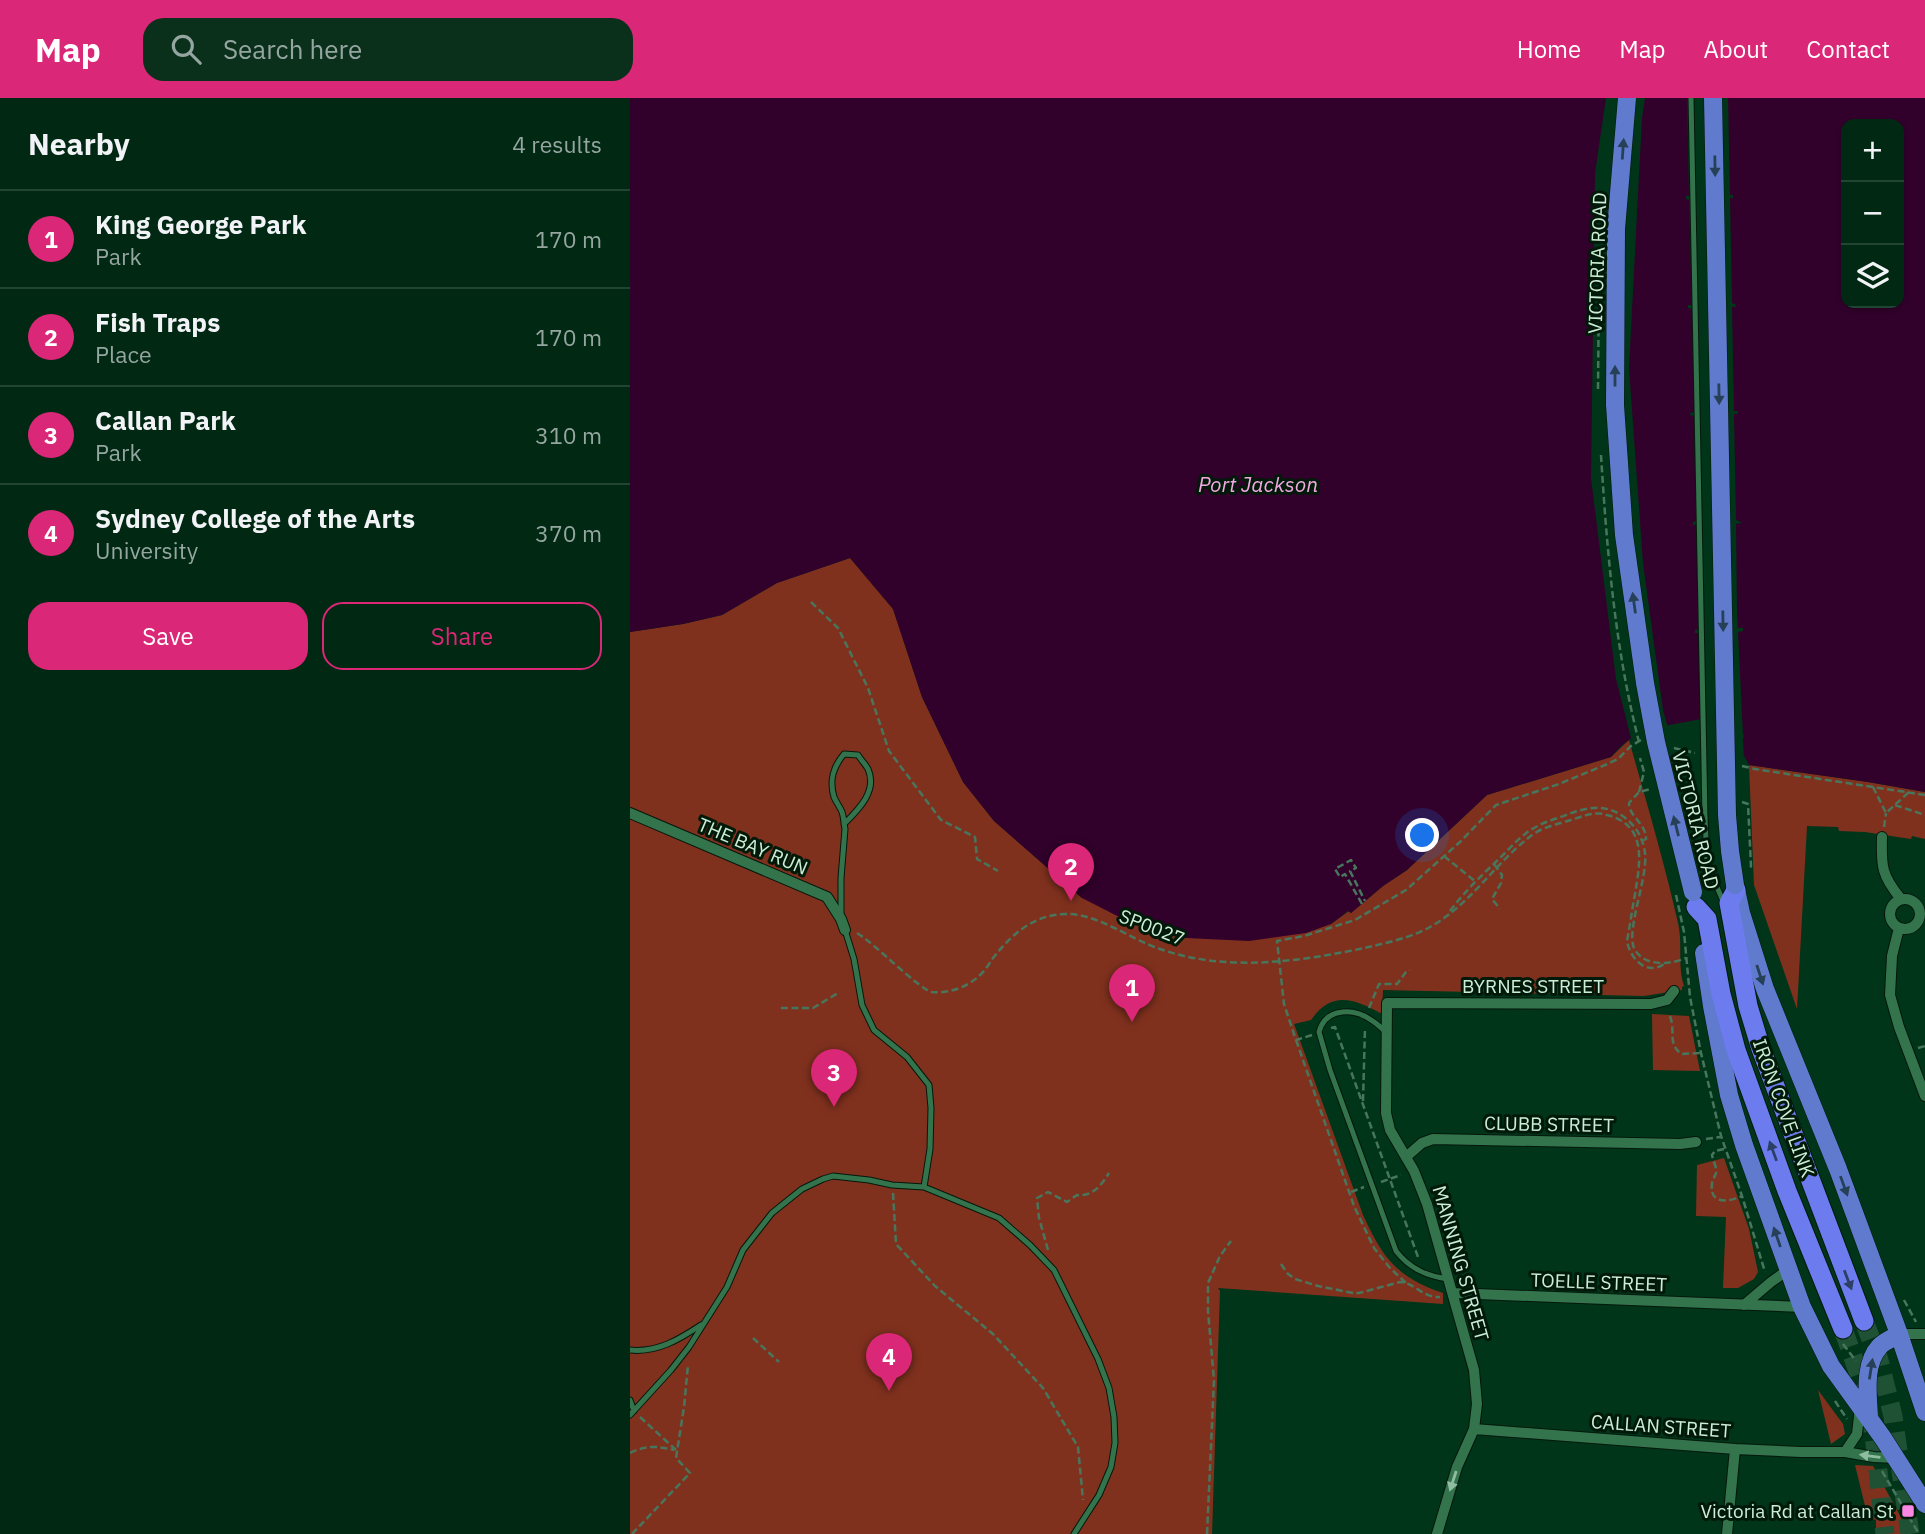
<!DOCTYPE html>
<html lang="en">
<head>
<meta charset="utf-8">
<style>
  :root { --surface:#002813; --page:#0a301c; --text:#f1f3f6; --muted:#95a6a0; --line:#243; --accent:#db2777 }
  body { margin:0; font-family:"IBM Plex Sans",sans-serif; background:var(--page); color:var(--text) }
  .controls { position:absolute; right:21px; top:21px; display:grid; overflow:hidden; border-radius:14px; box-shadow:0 2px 5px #0004 }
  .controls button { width:63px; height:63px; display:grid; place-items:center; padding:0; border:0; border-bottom:2px solid var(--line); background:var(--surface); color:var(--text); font:35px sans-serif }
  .you { position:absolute; left:793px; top:738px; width:24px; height:24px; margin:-18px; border:5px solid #fff; border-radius:50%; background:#1a73e8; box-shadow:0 0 0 10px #1a73e833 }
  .badge { display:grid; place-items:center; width:46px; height:46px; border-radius:50%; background:var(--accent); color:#fff; font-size:23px; font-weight:700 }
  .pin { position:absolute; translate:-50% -58px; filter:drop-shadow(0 2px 4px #0008) }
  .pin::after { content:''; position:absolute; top:37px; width:24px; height:21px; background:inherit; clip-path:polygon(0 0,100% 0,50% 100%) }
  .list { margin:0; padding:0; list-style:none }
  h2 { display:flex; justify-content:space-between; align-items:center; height:91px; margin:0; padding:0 28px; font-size:30px }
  h2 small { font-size:23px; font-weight:400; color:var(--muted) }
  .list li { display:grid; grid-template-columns:46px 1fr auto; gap:21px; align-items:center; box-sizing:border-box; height:98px; padding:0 28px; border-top:2px solid var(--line) }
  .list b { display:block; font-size:26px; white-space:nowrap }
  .list p { margin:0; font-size:23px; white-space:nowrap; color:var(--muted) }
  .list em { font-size:23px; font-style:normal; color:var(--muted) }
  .actions { display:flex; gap:14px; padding:21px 28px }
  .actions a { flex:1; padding:16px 0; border:2px solid var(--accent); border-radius:21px; text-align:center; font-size:24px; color:var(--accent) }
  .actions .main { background:var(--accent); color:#fff }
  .icon { flex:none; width:38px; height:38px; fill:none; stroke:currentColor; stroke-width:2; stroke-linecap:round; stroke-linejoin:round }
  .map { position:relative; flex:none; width:1295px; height:1436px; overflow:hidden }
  header { display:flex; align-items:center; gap:42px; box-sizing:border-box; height:98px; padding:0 35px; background:var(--accent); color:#fff }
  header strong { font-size:33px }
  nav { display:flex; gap:38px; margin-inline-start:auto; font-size:24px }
  .search { width:490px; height:63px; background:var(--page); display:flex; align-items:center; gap:18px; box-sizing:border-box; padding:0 24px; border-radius:21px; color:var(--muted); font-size:26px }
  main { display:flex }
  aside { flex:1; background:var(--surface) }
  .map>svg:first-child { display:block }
  .green { fill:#80311e }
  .water { fill:#31012b; fill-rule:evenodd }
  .pier { fill:#003519 }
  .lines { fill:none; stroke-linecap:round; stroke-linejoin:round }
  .motorway-tunnel { stroke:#1f5135; stroke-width:19; stroke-dasharray:19 10; stroke-linecap:butt }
  .service-casing { stroke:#04180c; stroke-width:7 }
  .minor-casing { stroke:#04180c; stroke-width:12 }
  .trunk-casing { stroke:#04180c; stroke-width:19 }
  .motorway-casing { stroke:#04180c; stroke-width:21 }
  .path { stroke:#48765c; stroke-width:2.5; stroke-dasharray:7 3.5; stroke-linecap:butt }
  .service { stroke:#33744d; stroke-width:5 }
  .minor { stroke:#33744d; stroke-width:10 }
  .trunk { stroke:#607acd; stroke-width:18 }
  .motorway { stroke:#6c7bed; stroke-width:19 }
  .service-bridge-casing { stroke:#04180c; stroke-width:7; stroke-linecap:butt }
  .trunk-bridge-casing { stroke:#04180c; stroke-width:19; stroke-linecap:butt }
  .path-bridge { stroke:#48765c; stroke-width:2.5; stroke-dasharray:7 3.5; stroke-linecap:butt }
  .service-bridge { stroke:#33744d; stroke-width:5 }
  .trunk-bridge { stroke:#607acd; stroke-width:18 }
  .oneway { fill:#264057 }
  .oneway2 { fill:#2b4064 }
  .oneway3 { fill:#8fbd9f }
  .poi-dot { fill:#fb87e5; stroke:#001909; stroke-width:2.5 }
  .labels { text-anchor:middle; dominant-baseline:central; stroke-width:6; stroke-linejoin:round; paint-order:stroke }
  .street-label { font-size:19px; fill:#ccedd6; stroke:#001909 }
  .poi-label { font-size:19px; fill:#ccedd6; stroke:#001909; text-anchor:end }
  .water-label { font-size:21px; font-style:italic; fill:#f2a9e2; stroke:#001909 }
</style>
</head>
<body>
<header>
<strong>Map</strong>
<div class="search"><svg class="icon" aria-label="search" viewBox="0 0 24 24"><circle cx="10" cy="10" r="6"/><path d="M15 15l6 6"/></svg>Search here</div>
<nav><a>Home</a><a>Map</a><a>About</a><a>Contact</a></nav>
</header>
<main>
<aside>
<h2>Nearby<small>4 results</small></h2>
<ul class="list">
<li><span class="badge">1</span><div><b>King George Park</b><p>Park</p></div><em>170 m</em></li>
<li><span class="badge">2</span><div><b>Fish Traps</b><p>Place</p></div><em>170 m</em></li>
<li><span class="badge">3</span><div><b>Callan Park</b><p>Park</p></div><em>310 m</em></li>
<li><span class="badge">4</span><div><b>Sydney College of the Arts</b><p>University</p></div><em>370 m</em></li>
</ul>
<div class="actions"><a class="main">Save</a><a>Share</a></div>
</aside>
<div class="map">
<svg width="1295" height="1436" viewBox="0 0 1295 1436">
  <rect width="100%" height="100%" fill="#003519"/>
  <!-- green -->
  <path class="green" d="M 220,460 L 263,511 L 292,599 L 333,684 L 364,723 L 452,800 L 701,826 L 719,813 L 721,815 L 753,788 L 777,772 L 857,697 L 981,659 L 999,642 C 1016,703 1034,763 1048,825 C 1053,846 1047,867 1054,888 L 1052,889 L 1052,892 L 1014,898 L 753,892 L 752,916 C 724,901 702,892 681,922 L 664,926 L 733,1117 C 753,1160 766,1179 813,1195 L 813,1206 L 588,1190 L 590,1193 L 582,1436 L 0,1436 L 0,534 L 53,526 L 92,517 L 147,485 Z
    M 1119,667 L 1238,684 L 1295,694 L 1295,741 L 1282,738 L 1281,741 L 1235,734 L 1209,733 L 1208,729 L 1177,728 L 1167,911 L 1124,787 Z
    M 1022,916 L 1059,918 L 1070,973 L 1023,972 Z
    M 1094,1060 L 1119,1131 L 1128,1174 L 1124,1181 L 1108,1190 L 1093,1190 L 1096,1119 L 1066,1118 L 1067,1067 Z
    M 1188,1292 L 1213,1326 L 1215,1336 L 1201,1346 Z
    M 1225,1367 L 1243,1368 L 1280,1436 L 1246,1436 L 1246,1422 L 1238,1420 Z"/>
  <!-- water -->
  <path class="water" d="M 0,0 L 1295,0 L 1295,694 L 1238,684 L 1119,667 L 1093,617 L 1012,632 L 991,648 L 981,659 L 857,697 L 777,772 L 753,788 L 721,815 L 718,813 L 701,826 L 676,835 L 619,843 L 556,840 L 501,825 L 452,800 L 364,723 L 333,684 L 292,599 L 263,511 L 220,460 L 147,485 L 92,517 L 53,526 L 0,534 ZM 1216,26 L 1269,26 L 1269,205 L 1216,205 Z"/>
  <!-- pier -->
  <path class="pier" d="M 976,0 L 1015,0 L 1012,20 L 999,270 L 1013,465 L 1033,612 L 1038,630 L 1014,635 L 1002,644 L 986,581 L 961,380 L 965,75 Z
    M 1057,0 L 1098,0 L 1100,97 L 1103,97 L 1103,100 L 1100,100 L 1102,205 L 1105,206 L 1106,209 L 1102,209 L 1104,313 L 1108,313 L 1108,316 L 1104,316 L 1106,422 L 1111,424 L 1111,425 L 1106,426 L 1107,514 L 1108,530 L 1113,530 L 1113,533 L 1108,534 L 1113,637 L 1114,637 L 1113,641 L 1114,664 L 1091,621 L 1070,624 L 1069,535 L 1065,535 L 1065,532 L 1069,531 L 1066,427 L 1063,427 L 1063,424 L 1066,423 L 1064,318 L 1060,317 L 1060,315 L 1064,314 L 1062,211 L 1058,210 L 1058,207 L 1062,207 L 1059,102 L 1056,101 L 1056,98 L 1059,98 Z"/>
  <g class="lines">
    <!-- motorway-tunnel -->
    <path class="motorway-tunnel" d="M 1234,1223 L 1249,1262 L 1263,1318 L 1280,1436
      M 1213,1231 L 1231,1282 L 1244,1337 L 1255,1436"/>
    <!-- service casing -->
    <g class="service-casing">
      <path id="service" d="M 1075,719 L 1077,766 L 1093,803
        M 211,817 L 211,780 L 215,731 C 214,726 214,720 212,714 C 210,709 206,704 204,699 C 199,682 203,669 214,656 L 228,657 C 231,662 236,667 238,671 C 248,693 228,712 214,726
        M 215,832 L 224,861 L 232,907 L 244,932 L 277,959 L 299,987 L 301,1010 L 300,1051 L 294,1089
        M 757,935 C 753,932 749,927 744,924 C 726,910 696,908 689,934 L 700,972 L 766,1153 C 780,1171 797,1178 818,1181
        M 0,1252 C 27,1255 50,1241 71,1227
        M 0,1302 L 4,1313
        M 0,1317 L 41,1272 L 59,1249 L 97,1189 L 113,1152 L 142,1115 L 172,1091 L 193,1081 L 203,1078 L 239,1082 L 262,1087 L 294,1089 L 369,1120 L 400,1147 L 424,1172 L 468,1261 L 479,1290 L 484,1319 L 485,1345 L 481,1369 L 469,1397 L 444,1436"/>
    </g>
    <!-- minor casing -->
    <g class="minor-casing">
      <path id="minor" d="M 0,715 L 197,799 L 211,821 L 215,832
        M 1252,739 C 1251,769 1252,778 1271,801
        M1260 816a15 15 0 1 1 30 0a15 15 0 1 1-30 0Z
        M 1269,830 L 1262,858 L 1260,897 L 1269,929 L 1295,998
        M 776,1059 L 792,1045 L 803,1041 L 1050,1046 L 1066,1044
        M 823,1195 L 1172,1209
        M 1114,1207 L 1141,1184 L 1158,1172
        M 1269,1236 L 1295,1236
        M 844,1331 L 1105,1351 L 1171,1354 L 1215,1354 L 1244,1359 L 1266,1360
        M 1215,1354 L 1227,1336 L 1230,1309
        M 807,1436 L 827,1369 L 844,1331 L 847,1306 L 844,1272 L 797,1106 L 784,1073 L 760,1032 L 756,1015 L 757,905 L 1021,906 L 1037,902 L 1044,893
        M 1097,1436 L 1105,1351"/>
    </g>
    <!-- trunk casing -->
    <g class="trunk-casing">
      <path id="trunk" d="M 1105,787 L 1111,815 L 1135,891 L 1208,1071 L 1269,1236 L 1295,1314
        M 1074,855 L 1082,908 L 1099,997 L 1114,1047 L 1172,1209 L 1201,1268 L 1253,1340 L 1295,1406
        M 1239,1319 C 1238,1297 1233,1266 1250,1248 C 1255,1243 1263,1240 1269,1236"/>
    </g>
    <!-- motorway casing -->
    <g class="motorway-casing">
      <path id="motorway" d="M 1106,792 L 1099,805 L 1118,908 L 1131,951 L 1234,1223
        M 1066,809 L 1077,821 L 1091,896 L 1106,952 L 1157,1093 L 1213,1231"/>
    </g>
    <!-- path -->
    <path class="path" d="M 181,504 L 208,530 L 238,590 L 259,653 L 311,722 L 345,739 L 347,761 L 368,773
      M 1044,650 L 1065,655
      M 1112,668 L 1125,671 L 1295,697
      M 1051,689 L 1065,692
      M 1243,689 L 1256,715 L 1279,694
      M 1009,694 L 1014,674 L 1010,660
      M 1112,704 L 1118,706 L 1121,768 L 1120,773
      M 1265,707 L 1295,717
      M 1254,729 L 1256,715
      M 1012,743 L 1016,741 C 1016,725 999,719 999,705 L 1009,694 L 1021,691
      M 814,758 L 846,784
      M 864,766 L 872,777 L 871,785 L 862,801 L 870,811
      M 1046,797 L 1054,834 L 1060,899 L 1071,955 L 1091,1038 L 1112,1098 L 1135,1174
      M 732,806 L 715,776 L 710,779 L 705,771 L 721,762 L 726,770 L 720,773 L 735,803
      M 820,813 C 835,793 853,776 871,759 C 880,750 889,740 899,733 C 908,727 918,723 928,720 C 951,711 973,703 994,719 C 1006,728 1013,740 1015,755 C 1018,780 996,832 1004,850 C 1013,869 1040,867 1056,860
      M 227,835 C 244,845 290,892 302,894 C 318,896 338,889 350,877 C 355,873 359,866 363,860 C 382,836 404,816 437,816 C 468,816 500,841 530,851 C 595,874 668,864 734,850 C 756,845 780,840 800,829 C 840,807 865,765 902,737 C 913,729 928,726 941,722 C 953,718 965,713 977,717 C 1018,727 1010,765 1005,796 C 1002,812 1000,827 997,843 C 1000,861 1017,878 1034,866
      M 151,910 L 183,910 L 208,895
      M 739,910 L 749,886 L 767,886 L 776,874 L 780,872
      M 1040,918 C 1046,935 1037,944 1051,956 L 1071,955
      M 701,930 L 705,929 L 788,1159
      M 682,937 L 666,942 L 654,906 L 647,843 L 674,838 L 725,822 L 776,792 L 830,744 L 866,707 L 929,686 L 975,667 L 988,661 L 1001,648 L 1011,642
      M 666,942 L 724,1108 L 744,1150 L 760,1170 L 776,1185
      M 1288,950 L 1295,948
      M 733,1003 L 735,930
      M 1076,1041 L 1090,1039
      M 1094,1051 L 1085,1053 L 1082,1057 C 1083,1063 1087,1069 1086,1075 C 1085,1079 1082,1082 1082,1086 C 1079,1107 1100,1104 1112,1098
      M 751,1084 L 771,1077
      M 721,1094 L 734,1089
      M 263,1095 L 266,1146 L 305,1188 L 363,1236 L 413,1290 L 448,1349 L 453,1402
      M 418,1152 L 409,1120 L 407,1100 L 418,1094 L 437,1104 L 447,1097 C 463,1099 472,1086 479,1075
      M 651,1166 L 658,1176 L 665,1181 L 688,1188 L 723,1195 L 729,1195 L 770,1184 C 785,1185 793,1200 810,1199
      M 1274,1202 L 1286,1224
      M 123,1240 L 149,1264
      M 1213,1246 L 1226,1263
      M 1205,1303 L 1217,1321
      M 10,1319 L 46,1352
      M 0,1355 C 15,1347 28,1348 44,1352
      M 1252,1373 L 1289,1436
      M 2,1436 L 60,1375 L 46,1360 L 54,1309 L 58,1267
      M 577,1436 L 584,1282 L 578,1213 L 578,1185 L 590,1158 L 601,1143"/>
    <!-- service -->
    <use href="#service" class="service"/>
    <!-- minor -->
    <use href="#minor" class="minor"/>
    <!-- trunk -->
    <use href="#trunk" class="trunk"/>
    <!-- motorway -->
    <use href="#motorway" class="motorway"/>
    <!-- service-bridge casing -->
    <g class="service-bridge-casing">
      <path id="service-bridge" d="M 1061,0 L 1075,719"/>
    </g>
    <!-- trunk-bridge casing -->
    <g class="trunk-bridge-casing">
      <path id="trunk-bridge" d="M 997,0 L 986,131 L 985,307 L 994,437 L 1015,585 L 1026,644 L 1063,794
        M 1083,0 L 1097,717 L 1100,753 L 1105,787"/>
    </g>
    <!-- path-bridge -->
    <path class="path-bridge" d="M 968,291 L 969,178
      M 971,357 C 977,453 985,551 1009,644"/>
    <!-- service-bridge -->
    <use href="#service-bridge" class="service-bridge"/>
    <!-- trunk-bridge -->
    <use href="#trunk-bridge" class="trunk-bridge"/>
  </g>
  <!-- one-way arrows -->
  <defs><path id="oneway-solid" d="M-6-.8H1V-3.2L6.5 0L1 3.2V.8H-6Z" transform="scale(1.75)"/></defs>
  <g class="oneway">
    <use href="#oneway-solid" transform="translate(993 51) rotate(-86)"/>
    <use href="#oneway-solid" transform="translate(1085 68) rotate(89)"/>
    <use href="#oneway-solid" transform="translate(985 278) rotate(-90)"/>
    <use href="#oneway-solid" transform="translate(1089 296) rotate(89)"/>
    <use href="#oneway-solid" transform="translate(1004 505) rotate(-98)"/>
    <use href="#oneway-solid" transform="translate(1093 523) rotate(89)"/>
    <use href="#oneway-solid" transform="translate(1046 728) rotate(-104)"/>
    <use href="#oneway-solid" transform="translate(1130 877) rotate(72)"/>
    <use href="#oneway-solid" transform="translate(1214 1088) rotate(70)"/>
    <use href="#oneway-solid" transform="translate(1147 1139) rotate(-109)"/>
    <use href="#oneway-solid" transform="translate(1241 1271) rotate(-81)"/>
  </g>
  <g class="oneway2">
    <use href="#oneway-solid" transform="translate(1143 1053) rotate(-110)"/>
    <use href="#oneway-solid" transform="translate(1218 1182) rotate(69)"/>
  </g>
  <g class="oneway3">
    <use href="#oneway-solid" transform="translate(1240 1358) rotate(-173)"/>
    <use href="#oneway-solid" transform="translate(823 1383) rotate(108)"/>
  </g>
  <!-- markers -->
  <rect class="poi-dot" x="1271" y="1406" width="14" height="14" rx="3.5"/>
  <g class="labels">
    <!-- street labels -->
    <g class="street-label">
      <text transform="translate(967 165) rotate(-88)">VICTORIA ROAD</text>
      <text transform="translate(1066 722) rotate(76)">VICTORIA ROAD</text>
      <text transform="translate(123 748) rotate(23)">THE BAY RUN</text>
      <text transform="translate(522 829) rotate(21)">SP0027</text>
      <text x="903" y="888">BYRNES STREET</text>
      <text transform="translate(1154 1010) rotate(70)">IRON COVE LINK</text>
      <text transform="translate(919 1026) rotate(1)">CLUBB STREET</text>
      <text transform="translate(831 1165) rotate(74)">MANNING STREET</text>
      <text transform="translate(969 1184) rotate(2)">TOELLE STREET</text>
      <text transform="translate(1031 1328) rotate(4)">CALLAN STREET</text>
    </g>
    <!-- poi labels -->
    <g class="poi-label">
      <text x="1264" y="1413">Victoria Rd at Callan St</text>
    </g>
    <!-- water labels -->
    <g class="water-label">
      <text x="628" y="386">Port Jackson</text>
    </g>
  </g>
</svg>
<div class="controls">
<button>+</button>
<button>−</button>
<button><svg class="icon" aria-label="layers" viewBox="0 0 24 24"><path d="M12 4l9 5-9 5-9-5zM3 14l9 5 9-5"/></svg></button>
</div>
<div class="you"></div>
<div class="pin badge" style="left:502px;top:924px">1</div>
<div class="pin badge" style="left:441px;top:803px">2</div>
<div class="pin badge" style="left:204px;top:1009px">3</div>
<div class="pin badge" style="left:259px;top:1293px">4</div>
</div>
</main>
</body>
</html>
